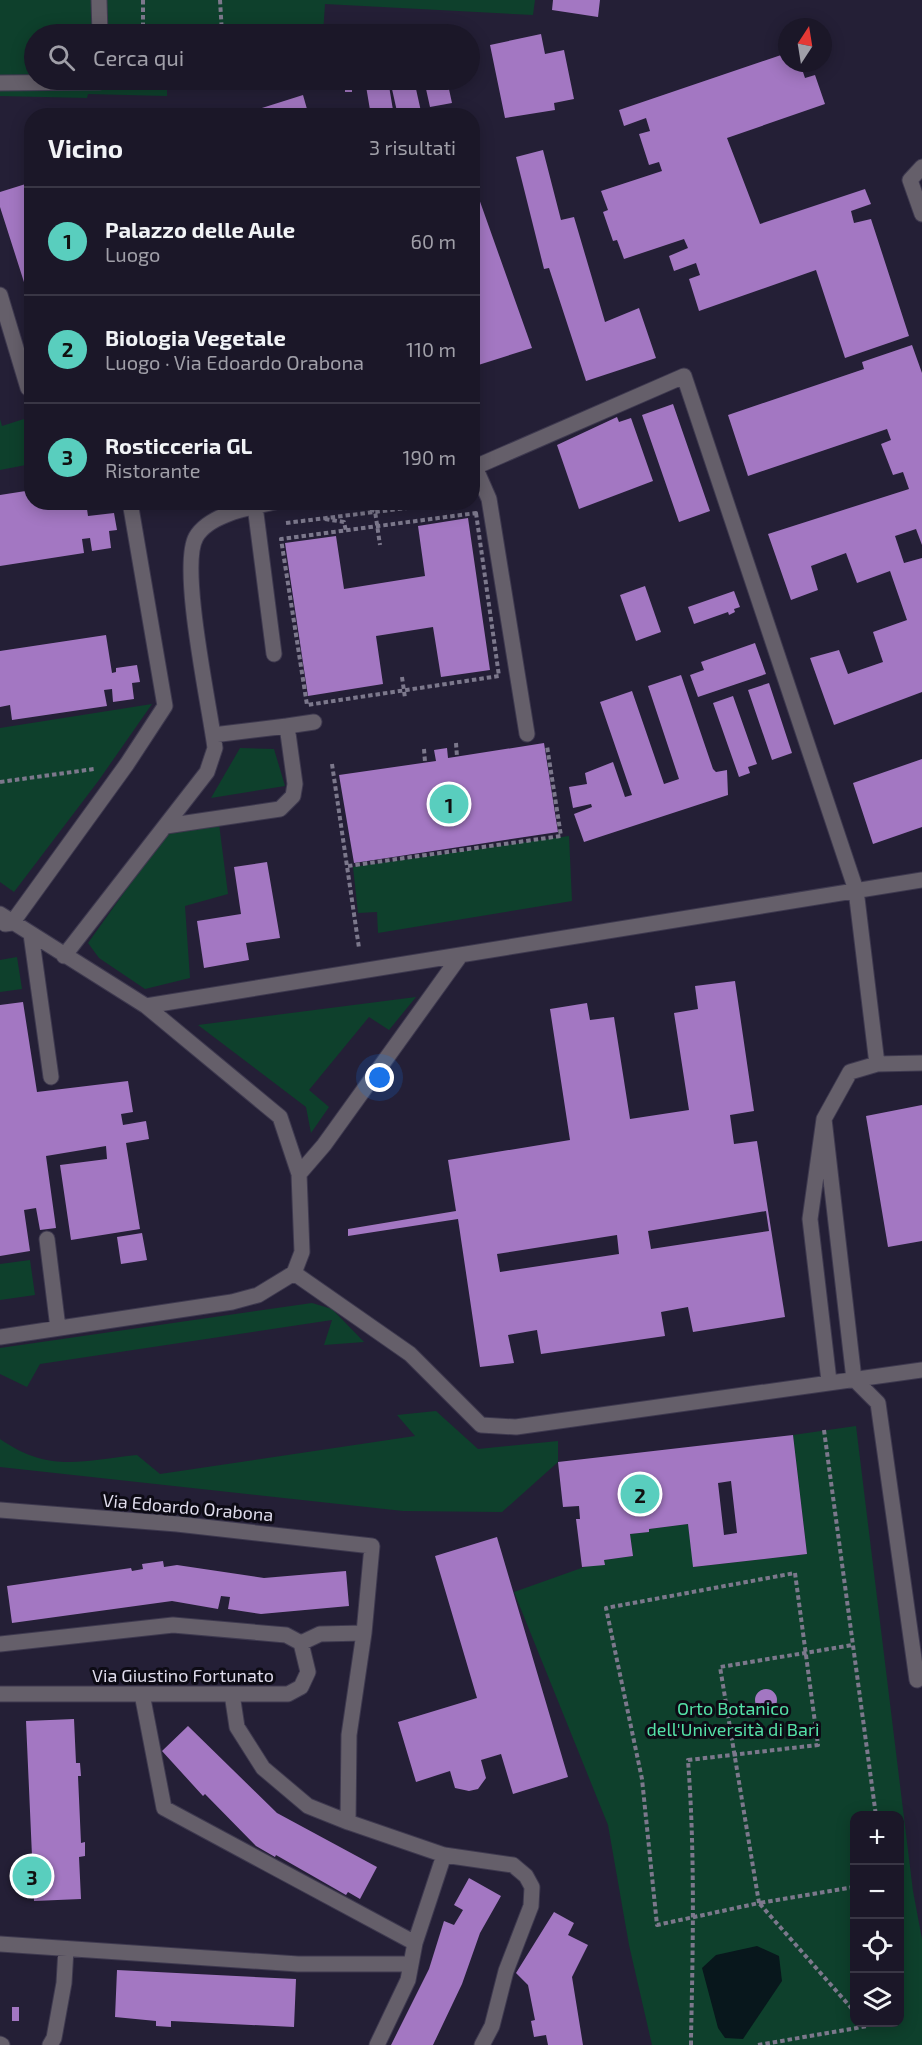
<!DOCTYPE html>
<html lang="it">
<head>
<meta charset="utf-8">
<style>
  :root { --surface:#1b1728; --page:#282434; --text:#f1f3f6; --muted:#a09fa8; --line:#393645; --accent:#59cebe }
  body { margin:0; font-family:"Exo 2",sans-serif; background:var(--page); color:var(--text) }
  .controls { position:absolute; right:18px; bottom:18px; display:grid; overflow:hidden; border-radius:12px; box-shadow:0 3px 15px #0003 }
  .controls button { width:54px; height:54px; display:grid; place-items:center; padding:0; border:0; border-bottom:2px solid var(--line); background:var(--surface); color:var(--text); font:30px sans-serif }
  .compass { position:absolute; left:778px; top:18px; width:54px; height:54px; border-radius:50%; background:var(--surface); box-shadow:0 3px 15px #0003; rotate:12deg }
  .you { position:absolute; left:380px; top:1078px; width:21px; height:21px; margin:-15px; border:4px solid #fff; border-radius:50%; background:#1a73e8; box-shadow:0 0 0 9px #1a73e833 }
  .badge { display:grid; place-items:center; width:39px; height:39px; border-radius:50%; background:var(--accent); color:#111; font-size:20px; font-weight:700 }
  .pin { position:absolute; translate:-50% -50%; border:3px solid #fff; box-shadow:0 2px 6px #0006 }
  .list { margin:0; padding:0; list-style:none }
  h2 { display:flex; justify-content:space-between; align-items:center; height:78px; margin:0; padding:0 24px; font-size:26px }
  h2 small { font-size:20px; font-weight:400; color:var(--muted) }
  .list li { display:grid; grid-template-columns:39px 1fr auto; gap:18px; align-items:center; box-sizing:border-box; height:108px; padding:0 24px; border-top:2px solid var(--line) }
  .list b { display:block; font-size:22px; white-space:nowrap }
  .list p { margin:0; font-size:20px; white-space:nowrap; color:var(--muted) }
  .list em { font-size:20px; font-style:normal; color:var(--muted) }
  .icon { flex:none; width:33px; height:33px; fill:none; stroke:currentColor; stroke-width:2; stroke-linecap:round; stroke-linejoin:round }
  .map { position:relative; flex:none; width:922px; height:2045px; overflow:hidden }
  .search { position:absolute; background:var(--surface); box-shadow:0 3px 15px #0003; left:24px; top:24px; width:456px; height:66px; display:flex; align-items:center; gap:15px; box-sizing:border-box; padding:0 21px; border-radius:33px; color:var(--muted); font-size:22px }
  .panel { position:absolute; background:var(--surface); box-shadow:0 3px 15px #0003; left:24px; top:108px; width:456px; height:402px; border-radius:24px }
  .map>svg:first-child { display:block }
  .green { fill:#0e402c; fill-rule:evenodd }
  .water { fill:#08171c }
  .building { fill:#a377c2; fill-rule:evenodd }
  .lines { fill:none; stroke-linecap:round; stroke-linejoin:round }
  .minor-casing { stroke:#3e394f; stroke-width:17 }
  .path { stroke:#7c788c; stroke-width:4; stroke-dasharray:4.5 3; stroke-linecap:butt }
  .minor { stroke:#655f6a; stroke-width:15 }
  .labels { text-anchor:middle; dominant-baseline:central; stroke-width:6; stroke-linejoin:round; paint-order:stroke }
  .street-label { font-size:18px; fill:#dfdcec; stroke:#0d0b15 }
  .park-label { font-size:18px; fill:#54e2a7; stroke:#0d0b15 }
</style>
</head>
<body>
<div class="map">
<svg width="922" height="2045" viewBox="0 0 922 2045">
  <rect width="100%" height="100%" fill="#241f36"/>
  <!-- green -->
  <path class="green" d="M 0,0 L 535,0 L 533,15 L 325,4 L 323,34 L 34,34 L 34,80 L 256,80 L 167,85 L 167,96 L 88,94 L 87,98 L 0,96 Z
    M 27,418 L 31,434 L 31,464 L 0,470 L 0,419 L 2,426 Z
    M 152,704 L 99,780 L 14,892 L 0,882 L 0,728 Z
    M 240,748 L 274,749 L 285,786 L 211,798 Z
    M 219,824 L 228,894 L 185,906 L 190,978 L 145,989 L 99,958 L 88,943 L 168,831 Z
    M 569,836 L 572,901 L 378,933 L 377,912 L 358,913 L 353,867 Z
    M 17,957 L 22,989 L 0,992 L 0,960 Z
    M 416,997 L 389,1030 L 369,1017 L 309,1090 L 329,1107 L 311,1133 L 306,1107 L 198,1025 Z
    M 30,1260 L 35,1295 L 0,1300 L 0,1264 Z
    M 312,1303 L 332,1309 L 364,1342 L 324,1345 L 332,1320 L 40,1364 L 27,1387 L 0,1374 L 0,1348 Z
    M 436,1411 L 478,1449 L 558,1441 L 558,1462 L 502,1512 L 403,1511 L 0,1467 L 0,1439 C 49,1473 81,1461 137,1455 L 160,1474 L 415,1436 L 397,1415 Z
    M 856,1426 L 913,1891 L 922,1939 L 922,2045 L 652,2045 L 629,1945 L 608,1825 L 514,1592 L 604,1560 L 633,1556 L 630,1534 L 649,1532 L 649,1529 L 688,1524 L 694,1567 L 807,1554 L 793,1435 ZM 854,1816 L 900,1816 L 900,2022 L 854,2022 Z"/>
  <!-- water -->
  <path class="water" d="M 757,1946 L 779,1956 L 782,1981 L 743,2039 L 725,2038 L 718,2028 L 702,1968 L 716,1955 Z"/>
  <!-- building -->
  <path class="building" d="M 553,0 L 600,0 L 598,17 L 552,10 Z
    M 331,25 L 391,30 L 390,34 L 330,34 Z
    M 541,34 L 545,54 L 564,50 L 574,99 L 554,103 L 555,110 L 505,118 L 490,45 Z
    M 787,53 L 787,63 L 807,63 L 801,66 L 805,78 L 815,75 L 825,104 L 727,138 L 760,224 L 865,189 L 871,204 L 851,211 L 854,223 L 871,219 L 909,336 L 845,358 L 816,270 L 699,311 L 689,279 L 700,275 L 696,263 L 674,271 L 669,256 L 688,248 L 684,239 L 624,259 L 617,240 L 613,241 L 603,212 L 608,210 L 601,191 L 662,171 L 659,162 L 649,165 L 639,134 L 650,131 L 646,118 L 624,126 L 619,110 Z
    M 338,80 L 358,80 L 358,87 L 352,87 L 352,92 L 345,92 L 345,88 L 338,88 Z
    M 365,80 L 388,80 L 394,116 L 371,116 Z
    M 390,80 L 414,80 L 422,116 L 398,116 Z
    M 424,80 L 447,80 L 452,103 L 430,107 Z
    M 303,95 L 309,116 L 240,116 L 240,115 Z
    M 543,150 L 561,220 L 574,217 L 605,322 L 639,308 L 656,358 L 586,381 L 549,268 L 544,269 L 516,157 Z
    M 472,179 L 532,348 L 472,367 Z
    M 32,182 L 32,304 L 31,304 L 0,207 L 0,192 Z
    M 912,345 L 922,373 L 922,545 L 916,529 L 895,536 L 904,563 L 922,558 L 922,692 L 834,725 L 810,658 L 839,650 L 848,674 L 883,662 L 873,632 L 907,620 L 890,571 L 857,583 L 846,553 L 811,566 L 818,590 L 791,600 L 768,534 L 909,489 L 903,472 L 893,475 L 881,444 L 891,440 L 887,429 L 748,476 L 728,415 L 864,369 L 862,362 Z
    M 673,404 L 710,511 L 679,522 L 642,415 Z
    M 617,417 L 619,422 L 631,418 L 653,481 L 579,509 L 557,445 Z
    M 32,490 L 32,502 L 86,502 L 88,516 L 114,513 L 117,530 L 109,531 L 111,548 L 92,551 L 90,538 L 82,539 L 84,553 L 0,566 L 0,495 Z
    M 468,518 L 490,670 L 441,677 L 433,627 L 376,636 L 383,684 L 308,696 L 285,543 L 336,536 L 344,589 L 425,576 L 418,526 Z
    M 645,586 L 661,632 L 636,641 L 620,595 Z
    M 734,591 L 740,607 L 734,609 L 735,612 L 729,615 L 728,612 L 694,624 L 688,607 Z
    M 106,635 L 112,673 L 116,672 L 116,668 L 137,665 L 140,682 L 132,683 L 134,699 L 113,702 L 112,689 L 104,690 L 107,706 L 12,720 L 10,705 L 0,707 L 0,651 Z
    M 755,643 L 766,674 L 698,697 L 690,675 L 704,670 L 701,662 Z
    M 681,675 L 713,769 L 716,772 L 727,770 L 728,795 L 584,842 L 574,814 L 592,807 L 591,804 L 573,808 L 569,787 L 587,784 L 585,773 L 613,762 L 625,797 L 632,795 L 600,702 L 632,691 L 664,784 L 679,779 L 648,686 Z
    M 769,683 L 792,753 L 772,760 L 748,690 Z
    M 733,696 L 757,764 L 748,767 L 750,773 L 739,777 L 713,703 Z
    M 544,743 L 558,832 L 354,863 L 339,775 L 436,761 L 434,750 L 447,748 L 448,758 Z
    M 922,759 L 922,827 L 873,844 L 853,783 Z
    M 267,862 L 280,938 L 246,943 L 249,960 L 204,968 L 197,921 L 241,914 L 234,867 Z
    M 735,981 L 754,1111 L 730,1115 L 734,1144 L 757,1141 L 785,1317 L 693,1332 L 688,1307 L 661,1312 L 665,1336 L 541,1354 L 537,1330 L 508,1335 L 514,1363 L 480,1367 L 458,1219 L 348,1236 L 348,1229 L 456,1211 L 448,1160 L 570,1140 L 550,1009 L 587,1003 L 590,1020 L 614,1017 L 630,1119 L 689,1110 L 674,1013 L 698,1009 L 695,986 ZM 766,1211 L 769,1231 L 651,1249 L 648,1231 ZM 617,1235 L 619,1254 L 500,1272 L 497,1254 Z
    M 23,1002 L 37,1092 L 128,1081 L 133,1112 L 121,1114 L 123,1125 L 146,1121 L 149,1139 L 126,1143 L 140,1229 L 71,1240 L 60,1165 L 107,1159 L 106,1146 L 46,1156 L 56,1228 L 40,1230 L 36,1208 L 24,1210 L 30,1251 L 0,1256 L 0,1005 Z
    M 922,1105 L 922,1241 L 888,1247 L 866,1116 Z
    M 142,1233 L 147,1260 L 121,1264 L 117,1237 Z
    M 793,1435 L 807,1554 L 693,1567 L 688,1524 L 649,1529 L 649,1532 L 630,1534 L 633,1556 L 604,1560 L 605,1565 L 582,1567 L 576,1519 L 580,1519 L 579,1506 L 563,1507 L 558,1462 ZM 731,1481 L 737,1533 L 724,1535 L 718,1483 Z
    M 497,1537 L 568,1777 L 513,1794 L 501,1754 L 481,1760 L 486,1778 L 478,1789 L 469,1791 L 455,1788 L 450,1771 L 416,1782 L 398,1722 L 477,1698 L 435,1556 Z
    M 163,1561 L 164,1567 L 177,1565 L 264,1578 L 346,1571 L 349,1606 L 261,1614 L 228,1609 L 230,1597 L 221,1596 L 218,1609 L 172,1601 L 12,1623 L 7,1586 L 131,1568 L 132,1571 L 143,1569 L 142,1564 Z
    M755 1700a11 11 0 1 1 22 0a11 11 0 1 1-22 0Z
    M 74,1719 L 76,1763 L 80,1763 L 81,1776 L 78,1776 L 81,1843 L 85,1842 L 85,1856 L 79,1857 L 81,1899 L 34,1901 L 26,1721 Z
    M 188,1726 L 277,1813 L 377,1867 L 360,1899 L 348,1892 L 346,1895 L 276,1855 L 275,1857 L 256,1846 L 205,1794 L 203,1796 L 162,1751 Z
    M 469,1878 L 501,1896 L 480,1933 L 462,1984 L 433,2045 L 391,2045 L 429,1969 L 444,1921 L 454,1925 L 463,1910 L 454,1905 Z
    M 554,1912 L 574,1923 L 568,1935 L 588,1945 L 572,1977 L 583,2045 L 548,2045 L 546,2035 L 534,2037 L 531,2021 L 535,2020 L 528,1985 L 516,1973 Z
    M 117,1970 L 296,1979 L 294,2027 L 171,2021 L 171,2027 L 156,2026 L 156,2021 L 115,2017 Z
    M 12,2007 L 19,2007 L 19,2021 L 12,2021 Z"/>
  <g class="lines">
    <!-- minor casing -->
    <g class="minor-casing">
      <path id="minor" d="M 99,0 L 100,34
        M 0,83 L 100,82 L 100,80
        M 922,167 L 910,180 L 922,214
        M 0,295 L 28,388 L 32,387
        M 472,467 L 475,467 L 489,499 L 527,734
        M 475,467 L 684,376 L 856,890 L 877,1064
        M 255,506 L 274,654
        M 213,735 L 287,726
        M 166,826 L 280,809 L 293,796 L 295,784 L 287,726 L 314,722
        M 0,914 L 146,1006 L 280,1117 L 299,1174 L 302,1252 L 294,1273 L 258,1295 L 232,1302 L 0,1337
        M 5,924 L 12,923 L 127,764 L 165,706 L 130,502
        M 31,934 L 51,1077
        M 64,956 L 207,772 L 215,748 C 210,708 179,567 196,537 C 209,514 252,507 275,502
        M 146,1006 L 922,880
        M 824,1119 L 854,1379 L 878,1403 L 917,1680
        M 299,1174 L 324,1145 L 460,956
        M 47,1239 L 58,1328
        M 294,1273 L 410,1354 L 481,1425 L 516,1427 L 922,1370
        M 829,1381 L 810,1219 L 824,1119 L 850,1072 L 877,1064 L 922,1063
        M 0,1510 L 177,1524 L 372,1546 L 364,1633 L 349,1735 L 348,1822 L 444,1855 L 513,1865 L 526,1876 L 532,1887 L 531,1906 L 506,1971 L 492,2026 L 482,2045
        M 301,1643 L 320,1634 L 364,1633
        M 0,1644 L 173,1625 L 286,1635 L 301,1643 L 308,1672 L 301,1687 L 288,1694 L 0,1694
        M 142,1694 L 164,1808 L 415,1943
        M 232,1694 L 237,1727 L 263,1768 L 308,1806 L 348,1822
        M 0,1944 L 298,1964 L 411,1964
        M 0,2044 L 2,2045
        M 50,2045 L 54,2038 L 64,1983 L 66,1949
        M 377,2045 L 408,1980 L 415,1943 L 444,1855"/>
    </g>
    <!-- path -->
    <path class="path" d="M 143,0 L 143,34
      M 220,0 L 222,34
      M 122,81 L 139,80
      M 349,502 L 375,511 L 380,545
      M 476,513 L 499,676 L 307,705 L 281,539 Z
      M 325,519 L 344,522 L 346,531
      M 286,523 L 455,502
      M 402,677 L 405,698
      M 456,743 L 457,757
      M 424,749 L 425,762
      M 332,764 L 359,948
      M 0,782 L 94,769
      M 348,866 L 561,836 L 547,746
      M 824,1430 L 876,1816
      M 854,1887 L 759,1903 L 854,2011
      M 691,2045 L 691,2038 C 693,1945 695,1853 688,1760 L 818,1745 L 795,1573 L 606,1608 L 642,1779 L 657,1925 L 759,1903 L 720,1667 L 853,1645
      M 758,2045 L 868,2026 L 864,2022"/>
    <!-- minor -->
    <use href="#minor" class="minor"/>
  </g>
  <g class="labels">
    <!-- street labels -->
    <g class="street-label">
      <text transform="translate(188 1507) rotate(5)">Via Edoardo Orabona</text>
      <text x="183" y="1675">Via Giustino Fortunato</text>
    </g>
    <!-- park labels -->
    <g class="park-label">
      <text x="733" y="1708">Orto Botanico<tspan x="733" dy="21">dell'Università di Bari</tspan></text>
    </g>
  </g>
</svg>
<div class="controls">
<button>+</button>
<button>−</button>
<button><svg class="icon" aria-label="locate" viewBox="0 0 24 24"><circle cx="12" cy="12" r="6"/><path d="M12 2v4M12 18v4M2 12h4M18 12h4"/></svg></button>
<button><svg class="icon" aria-label="layers" viewBox="0 0 24 24"><path d="M12 4l9 5-9 5-9-5zM3 14l9 5 9-5"/></svg></button>
</div>
<svg class="compass" viewBox="-18 -18 36 36"><path d="M0-13l5 13h-10z" fill="#e53935"/><path d="M0 13l5-13h-10z" fill="#a09fa8"/></svg>
<div class="you"></div>
<div class="pin badge" style="left:449px;top:804px">1</div>
<div class="pin badge" style="left:640px;top:1494px">2</div>
<div class="pin badge" style="left:32px;top:1876px">3</div>
<div class="search"><svg class="icon" aria-label="search" viewBox="0 0 24 24"><circle cx="10" cy="10" r="6"/><path d="M15 15l6 6"/></svg>Cerca qui</div>
<section class="panel">
<h2>Vicino<small>3 risultati</small></h2>
<ul class="list">
<li><span class="badge">1</span><div><b>Palazzo delle Aule</b><p>Luogo</p></div><em>60 m</em></li>
<li><span class="badge">2</span><div><b>Biologia Vegetale</b><p>Luogo · Via Edoardo Orabona</p></div><em>110 m</em></li>
<li><span class="badge">3</span><div><b>Rosticceria GL</b><p>Ristorante</p></div><em>190 m</em></li>
</ul>
</section>
</div>
</body>
</html>
